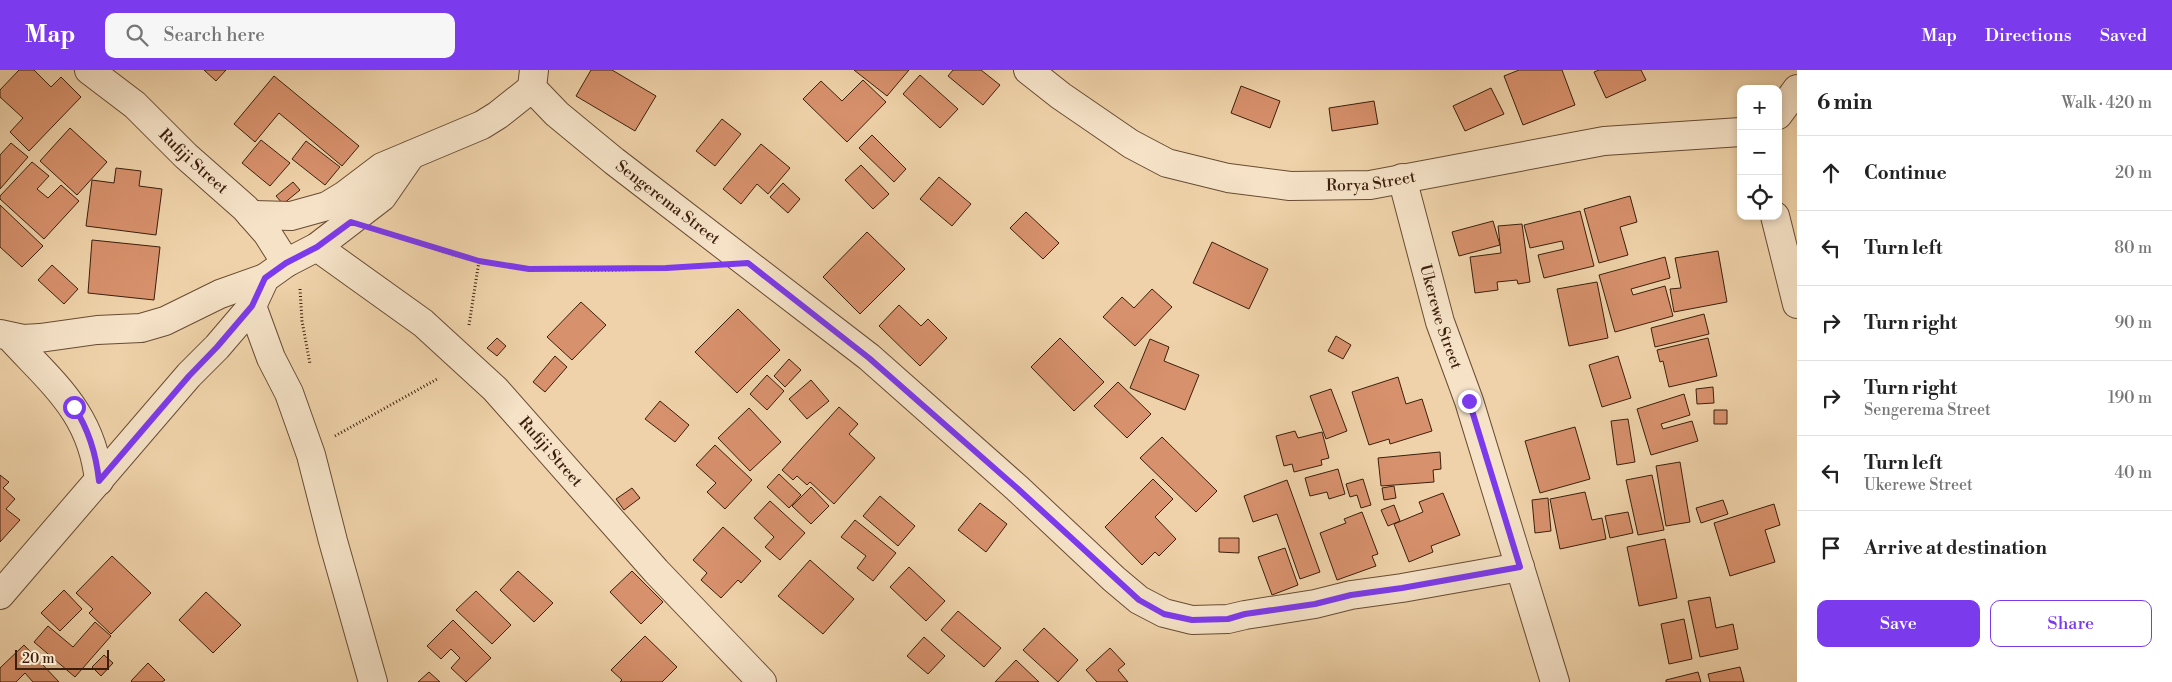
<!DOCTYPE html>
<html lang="en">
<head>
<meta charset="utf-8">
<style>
  :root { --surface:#fff; --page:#f6f6f6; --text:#222; --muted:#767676; --line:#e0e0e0; --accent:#7c3aed }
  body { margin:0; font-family:"Libre Bodoni",serif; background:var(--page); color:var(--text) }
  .controls { position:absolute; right:15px; top:15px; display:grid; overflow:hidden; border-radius:10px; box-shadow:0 2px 8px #0003 }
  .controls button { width:45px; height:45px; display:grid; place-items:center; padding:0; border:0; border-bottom:1px solid var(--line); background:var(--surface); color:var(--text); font:25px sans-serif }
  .scale { position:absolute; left:15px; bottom:12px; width:94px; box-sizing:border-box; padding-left:5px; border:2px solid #3b1f0c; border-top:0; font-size:14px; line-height:18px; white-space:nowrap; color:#3b1f0c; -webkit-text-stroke:4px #f5e2c7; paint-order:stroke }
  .stop { position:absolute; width:15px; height:15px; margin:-11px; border:4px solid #7c3aed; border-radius:50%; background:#fff }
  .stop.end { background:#7c3aed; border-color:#fff; box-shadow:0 1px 5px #0008 }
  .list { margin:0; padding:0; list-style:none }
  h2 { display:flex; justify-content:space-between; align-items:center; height:65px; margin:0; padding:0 20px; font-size:21px }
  h2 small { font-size:16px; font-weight:400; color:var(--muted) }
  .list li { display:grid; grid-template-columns:32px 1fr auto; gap:15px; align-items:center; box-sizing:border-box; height:75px; padding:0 20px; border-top:1px solid var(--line) }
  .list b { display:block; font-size:19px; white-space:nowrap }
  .list p { margin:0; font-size:16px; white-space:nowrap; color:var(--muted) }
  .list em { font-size:16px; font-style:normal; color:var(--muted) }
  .actions { display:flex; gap:10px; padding:15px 20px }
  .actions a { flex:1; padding:11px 0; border:1px solid var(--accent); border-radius:10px; text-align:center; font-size:18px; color:var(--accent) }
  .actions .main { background:var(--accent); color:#fff }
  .icon { flex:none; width:28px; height:28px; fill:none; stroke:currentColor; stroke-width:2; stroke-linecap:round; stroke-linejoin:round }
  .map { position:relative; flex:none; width:1797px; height:612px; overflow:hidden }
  header { display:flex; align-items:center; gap:30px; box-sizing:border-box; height:70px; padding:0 25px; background:var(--accent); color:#fff }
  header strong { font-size:24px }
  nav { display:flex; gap:28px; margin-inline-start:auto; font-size:18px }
  .search { width:350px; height:45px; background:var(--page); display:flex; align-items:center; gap:12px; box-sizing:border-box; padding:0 18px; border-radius:10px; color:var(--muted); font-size:19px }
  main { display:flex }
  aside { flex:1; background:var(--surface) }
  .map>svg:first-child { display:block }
  .building { fill:#d7916c; stroke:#3b1f0c }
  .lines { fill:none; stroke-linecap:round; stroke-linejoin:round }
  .street-casing { stroke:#684c33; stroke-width:30 }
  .path { stroke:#3b1f0c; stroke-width:3; stroke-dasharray:1 2.5; stroke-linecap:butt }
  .street { stroke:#f5e2c7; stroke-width:28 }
  .route { stroke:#7c3aed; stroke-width:6 }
  .labels { text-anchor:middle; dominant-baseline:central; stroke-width:4; stroke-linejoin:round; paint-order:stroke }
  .street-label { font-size:16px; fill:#3b1f0c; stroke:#f5e2c7 }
</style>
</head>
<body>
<header>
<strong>Map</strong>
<div class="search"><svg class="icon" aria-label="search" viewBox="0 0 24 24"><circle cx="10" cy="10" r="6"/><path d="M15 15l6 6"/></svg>Search here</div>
<nav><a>Map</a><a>Directions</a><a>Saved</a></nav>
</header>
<main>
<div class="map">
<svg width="1797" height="612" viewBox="0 0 1797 612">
  <rect width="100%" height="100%" fill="#efd2a9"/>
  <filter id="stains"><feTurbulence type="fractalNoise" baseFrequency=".004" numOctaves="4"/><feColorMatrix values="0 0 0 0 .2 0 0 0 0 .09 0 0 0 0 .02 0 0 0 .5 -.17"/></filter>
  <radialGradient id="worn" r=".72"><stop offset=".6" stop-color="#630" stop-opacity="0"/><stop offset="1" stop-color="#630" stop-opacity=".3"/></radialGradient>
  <!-- building -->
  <path class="building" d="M 19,0 L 34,0 L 51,17 L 61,7 L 81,27 L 29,81 L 10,62 L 23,48 L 0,27 L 0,20 Z
    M 204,0 L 226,0 L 216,11 Z
    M 591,0 L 612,0 L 656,26 L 635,61 L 576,26 Z
    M 854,0 L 909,0 L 887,26 Z
    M 953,0 L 981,0 L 1000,15 L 983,35 L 948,6 Z
    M 1519,0 L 1562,0 L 1575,35 L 1523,55 L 1504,6 Z
    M 1599,0 L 1641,0 L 1646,10 L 1606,28 L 1594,2 Z
    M 920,5 L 958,39 L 940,58 L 903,24 Z
    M 274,6 L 359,76 L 342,96 L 279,43 L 255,72 L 234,54 Z
    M 863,10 L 886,32 L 847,72 L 803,29 L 821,11 L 842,31 Z
    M 1241,16 L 1280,31 L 1270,58 L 1231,43 Z
    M 1491,18 L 1504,44 L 1465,61 L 1453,36 Z
    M 1374,31 L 1378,54 L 1332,61 L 1329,38 Z
    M 722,49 L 741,64 L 715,96 L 696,81 Z
    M 70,58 L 107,92 L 77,125 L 40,91 Z
    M 872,65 L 906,99 L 894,112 L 859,78 Z
    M 261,70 L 290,93 L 270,116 L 242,93 Z
    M 306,71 L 340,97 L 325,115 L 292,89 Z
    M 11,73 L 28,87 L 0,119 L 0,85 Z
    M 761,74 L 790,98 L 768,124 L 757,114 L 741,134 L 723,119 Z
    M 32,92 L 49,106 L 37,119 L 48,128 L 61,115 L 79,131 L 44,169 L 0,129 L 0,126 Z
    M 861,95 L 889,124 L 873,139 L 845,110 Z
    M 116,98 L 141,101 L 139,116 L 162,119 L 156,165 L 86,156 L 92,110 L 114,113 Z
    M 939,107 L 971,134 L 952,156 L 920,129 Z
    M 293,112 L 300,120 L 283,134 L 276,126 Z
    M 783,113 L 800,129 L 788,143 L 770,127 Z
    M 1630,126 L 1637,152 L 1620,157 L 1628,185 L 1599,193 L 1584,139 Z
    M 0,135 L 43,176 L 22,197 L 0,177 Z
    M 1580,141 L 1594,196 L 1544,208 L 1538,185 L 1564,179 L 1562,171 L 1530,178 L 1524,155 Z
    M 1026,142 L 1059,173 L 1043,189 L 1010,158 Z
    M 1493,151 L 1500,175 L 1459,186 L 1452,162 Z
    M 1522,154 L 1530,212 L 1518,214 L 1517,210 L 1497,212 L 1498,220 L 1475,223 L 1470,187 L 1501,183 L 1498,156 Z
    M 867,162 L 905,199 L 860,244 L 823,207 Z
    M 92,170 L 160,177 L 154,230 L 88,223 Z
    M 1212,172 L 1268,199 L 1249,239 L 1193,213 Z
    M 1718,181 L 1727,232 L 1674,242 L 1670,219 L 1681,218 L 1675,188 Z
    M 1665,187 L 1670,208 L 1631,219 L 1633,225 L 1665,216 L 1673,246 L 1615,262 L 1599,205 Z
    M 52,195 L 78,219 L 64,234 L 38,210 Z
    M 1597,212 L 1608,268 L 1569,276 L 1557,219 Z
    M 1152,219 L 1172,237 L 1135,276 L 1103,247 L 1122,227 L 1134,238 Z
    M 581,232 L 606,255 L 572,290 L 547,267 Z
    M 899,235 L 921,256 L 928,249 L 947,268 L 920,296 L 879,256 Z
    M 738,239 L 780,280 L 737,323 L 695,282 Z
    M 1704,244 L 1709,264 L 1655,277 L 1651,258 Z
    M 1336,266 L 1351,275 L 1343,289 L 1328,281 Z
    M 497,268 L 506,276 L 497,286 L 487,278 Z
    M 1060,268 L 1104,312 L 1074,341 L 1031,297 Z
    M 1708,268 L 1717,306 L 1669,317 L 1663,291 L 1660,292 L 1657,280 Z
    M 1150,269 L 1169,277 L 1164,291 L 1199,305 L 1185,340 L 1130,318 Z
    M 555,286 L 567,297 L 545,322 L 533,312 Z
    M 1618,286 L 1631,328 L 1602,337 L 1589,295 Z
    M 789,289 L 801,300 L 785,317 L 774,306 Z
    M 767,305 L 784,321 L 767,340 L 750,324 Z
    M 1398,307 L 1406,334 L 1422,329 L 1432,361 L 1390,374 L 1389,369 L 1369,375 L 1352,322 Z
    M 811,310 L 829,331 L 807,349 L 789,329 Z
    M 1118,312 L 1151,344 L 1127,368 L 1094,336 Z
    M 1713,317 L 1714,333 L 1697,334 L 1696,319 Z
    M 1331,319 L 1347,361 L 1326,369 L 1310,326 Z
    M 1684,324 L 1690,345 L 1661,354 L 1663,359 L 1692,351 L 1698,371 L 1651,385 L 1637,339 Z
    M 660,331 L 689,355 L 675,372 L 645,349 Z
    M 839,337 L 858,354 L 849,364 L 875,388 L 834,434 L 810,412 L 807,415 L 797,406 L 793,410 L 782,400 Z
    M 749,338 L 781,372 L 750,401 L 718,368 Z
    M 1714,340 L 1727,340 L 1727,354 L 1714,354 Z
    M 1628,349 L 1635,392 L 1617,395 L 1611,351 Z
    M 1575,357 L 1590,409 L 1540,423 L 1525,371 Z
    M 1295,361 L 1298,368 L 1322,362 L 1329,388 L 1321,390 L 1322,395 L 1294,402 L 1292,394 L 1284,396 L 1276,366 Z
    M 1162,367 L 1217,421 L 1196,442 L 1140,388 Z
    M 715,375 L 752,410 L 725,439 L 707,422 L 716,413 L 696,395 Z
    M 1440,382 L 1441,399 L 1433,400 L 1434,412 L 1381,416 L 1378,388 Z
    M 1680,392 L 1690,452 L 1666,456 L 1656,396 Z
    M 1338,399 L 1345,424 L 1329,429 L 1327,422 L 1310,426 L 1305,408 Z
    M 779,404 L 801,425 L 789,438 L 767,417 Z
    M 0,405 L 9,412 L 3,418 L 15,429 L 6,439 L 20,450 L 0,472 Z
    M 1652,405 L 1664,460 L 1638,465 L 1626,410 Z
    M 1153,409 L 1173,429 L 1155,447 L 1176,469 L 1159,486 L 1155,482 L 1142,495 L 1105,457 Z
    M 1363,409 L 1371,435 L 1361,438 L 1357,425 L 1350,427 L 1346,414 Z
    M 1287,410 L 1320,502 L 1300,509 L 1277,444 L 1253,452 L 1244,426 Z
    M 1394,416 L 1396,428 L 1384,430 L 1382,418 Z
    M 811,417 L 829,436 L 811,454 L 792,436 Z
    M 632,418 L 640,428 L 624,440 L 616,429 Z
    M 1585,422 L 1592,450 L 1602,448 L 1606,469 L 1560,479 L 1550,429 Z
    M 1443,423 L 1460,465 L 1431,476 L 1433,482 L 1409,492 L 1394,454 L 1423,442 L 1419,432 Z
    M 880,426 L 915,456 L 898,476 L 863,446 Z
    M 1548,428 L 1551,461 L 1535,463 L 1532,430 Z
    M 1723,430 L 1728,444 L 1701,453 L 1696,438 Z
    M 770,431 L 805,463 L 780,490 L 765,477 L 774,467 L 754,448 Z
    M 980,433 L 1007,454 L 986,482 L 958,460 Z
    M 1774,434 L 1780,455 L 1765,460 L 1775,492 L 1730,506 L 1714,453 Z
    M 1394,435 L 1400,451 L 1388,456 L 1381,440 Z
    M 1362,442 L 1378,484 L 1372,486 L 1376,496 L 1337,510 L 1320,463 L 1346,453 L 1344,449 Z
    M 1628,442 L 1633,463 L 1610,468 L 1605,446 Z
    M 855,450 L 896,483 L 873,511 L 857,498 L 866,486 L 841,467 Z
    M 723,457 L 761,491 L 741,513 L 738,510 L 721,528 L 701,510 L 707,503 L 693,490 Z
    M 1219,468 L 1239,468 L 1239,483 L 1219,482 Z
    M 1665,469 L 1677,528 L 1639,536 L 1627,477 Z
    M 1285,478 L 1298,515 L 1272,525 L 1258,487 Z
    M 112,486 L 151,523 L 111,564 L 89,543 L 93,539 L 76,523 Z
    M 810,490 L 854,529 L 823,564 L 778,526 Z
    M 909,497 L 945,531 L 926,551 L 890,517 Z
    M 518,501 L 553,533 L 534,552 L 500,520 Z
    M 632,501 L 663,532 L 641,554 L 610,522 Z
    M 64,520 L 82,539 L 60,561 L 41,543 Z
    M 476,521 L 511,555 L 492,574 L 456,540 Z
    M 206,522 L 241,555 L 213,583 L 179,550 Z
    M 1710,527 L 1716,558 L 1733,554 L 1738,579 L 1700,587 L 1688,531 Z
    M 958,541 L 1001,578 L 984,597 L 941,560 Z
    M 1684,549 L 1692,589 L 1669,594 L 1661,554 Z
    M 453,550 L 491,588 L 466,612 L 451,598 L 460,588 L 451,579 L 441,589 L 427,576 Z
    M 95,552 L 111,566 L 75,607 L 34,572 L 48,556 L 73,577 Z
    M 1044,558 L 1078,590 L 1058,612 L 1023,580 Z
    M 645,566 L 677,597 L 662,612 L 620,612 L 622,610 L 611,600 Z
    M 924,567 L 945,586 L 928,604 L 907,586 Z
    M 24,575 L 59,612 L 33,612 L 25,603 L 16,612 L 0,612 L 0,598 Z
    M 1110,578 L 1125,594 L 1118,600 L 1128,612 L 1097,612 L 1086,600 Z
    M 104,585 L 113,593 L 101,606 L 92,597 Z
    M 1016,590 L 1039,612 L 995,612 Z
    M 148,593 L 165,610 L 162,612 L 132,612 L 131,611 Z
    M 1740,597 L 1744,612 L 1710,612 L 1708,604 Z
    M 429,602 L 440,612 L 418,612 Z
    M 1698,602 L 1701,612 L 1666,612 L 1666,610 Z"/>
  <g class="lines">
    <!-- street casing -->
    <g class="street-casing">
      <g id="street">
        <path id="s1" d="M 89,0 L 135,35 L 186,86 L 245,138 L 267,163 L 286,193"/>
        <path id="s2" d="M 534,0 L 532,18 L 557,44 L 614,91 L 869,287 L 1017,418 L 1114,509 L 1139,530 L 1164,543 L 1192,550 L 1228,549 L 1245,545 L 1315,534 L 1351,525 L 1402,518 L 1520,497"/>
        <path id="s3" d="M 1028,0 L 1061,26 L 1131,74 L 1167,93 L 1228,108 L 1290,116 L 1370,115 L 1604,71 L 1741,62"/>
        <path d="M 1778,45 L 1797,19"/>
        <path id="s4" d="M 1402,108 L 1440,252 L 1469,331 L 1555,612"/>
        <path d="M 251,145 L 291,146 L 327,136 L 345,125 L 382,97 L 482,55 L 498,45 L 532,18"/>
        <path d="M 1775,146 L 1797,234"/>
        <path id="s5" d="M 317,177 L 423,253 L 495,319 L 656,501 L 762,612"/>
        <path d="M 252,236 L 271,288 L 289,323 L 311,385 L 333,471 L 373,612"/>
        <path d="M 0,264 L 23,269 L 40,268 L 97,260 L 141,258 L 165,251 L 220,224 L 265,208"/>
        <path d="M 10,267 C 53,314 92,343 99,411"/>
        <path d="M 0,525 L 189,305 L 217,277 L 252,236 L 265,208 L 286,193 L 317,177 L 382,127 L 411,85"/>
      </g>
    </g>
    <!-- path -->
    <path class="path" d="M 386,162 C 417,172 449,186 482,192 C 553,204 628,201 700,196
      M 300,219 L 302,251 L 310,294
      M 469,255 L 479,191
      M 335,366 L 439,308"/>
    <!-- street -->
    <use href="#street" class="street"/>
  </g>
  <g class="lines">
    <!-- route -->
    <path class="route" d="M 74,337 C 89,360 96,383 99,411 L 189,306 L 217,277 L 252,236 L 265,208 L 286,193 L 317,177 L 351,152 L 479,191 L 529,199 L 666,198 L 748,193 L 869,288 L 1017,418 L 1139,530 L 1164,544 L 1192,550 L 1228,549 L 1245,544 L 1315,534 L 1351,525 L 1402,518 L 1520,497 L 1469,331"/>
  </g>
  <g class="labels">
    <!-- street labels -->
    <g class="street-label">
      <text stroke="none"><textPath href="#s1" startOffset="139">Rufiji Street</textPath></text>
      <text stroke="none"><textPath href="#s3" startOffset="374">Rorya Street</textPath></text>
      <text stroke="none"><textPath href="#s2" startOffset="196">Sengerema Street</textPath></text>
      <text stroke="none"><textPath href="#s4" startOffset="144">Ukerewe Street</textPath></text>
      <text stroke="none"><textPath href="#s5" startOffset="312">Rufiji Street</textPath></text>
    </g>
  </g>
  <rect width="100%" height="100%" filter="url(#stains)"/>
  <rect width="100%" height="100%" fill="url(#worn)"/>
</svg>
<div class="controls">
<button>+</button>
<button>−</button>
<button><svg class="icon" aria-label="locate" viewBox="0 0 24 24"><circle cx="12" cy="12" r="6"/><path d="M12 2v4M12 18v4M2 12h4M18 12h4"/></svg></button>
</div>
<div class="scale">20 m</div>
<div class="stop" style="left:74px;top:337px"></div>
<div class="stop end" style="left:1469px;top:331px"></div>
</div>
<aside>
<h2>6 min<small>Walk · 420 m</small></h2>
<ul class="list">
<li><svg class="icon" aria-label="ahead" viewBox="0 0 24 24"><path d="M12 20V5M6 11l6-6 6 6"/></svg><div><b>Continue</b></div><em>20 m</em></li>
<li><svg class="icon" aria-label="left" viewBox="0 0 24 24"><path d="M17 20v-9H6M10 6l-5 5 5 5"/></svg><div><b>Turn left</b></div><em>80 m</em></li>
<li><svg class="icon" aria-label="right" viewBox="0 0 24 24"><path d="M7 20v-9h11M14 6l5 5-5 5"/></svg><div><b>Turn right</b></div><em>90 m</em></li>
<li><svg class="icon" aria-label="right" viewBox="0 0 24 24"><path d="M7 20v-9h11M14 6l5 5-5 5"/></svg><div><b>Turn right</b><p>Sengerema Street</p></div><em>190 m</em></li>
<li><svg class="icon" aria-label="left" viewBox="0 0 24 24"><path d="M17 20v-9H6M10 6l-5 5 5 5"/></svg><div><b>Turn left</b><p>Ukerewe Street</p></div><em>40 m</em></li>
<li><svg class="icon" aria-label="arrive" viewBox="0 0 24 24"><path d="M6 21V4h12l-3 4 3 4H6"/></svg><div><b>Arrive at destination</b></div></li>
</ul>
<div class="actions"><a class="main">Save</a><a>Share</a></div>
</aside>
</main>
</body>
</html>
